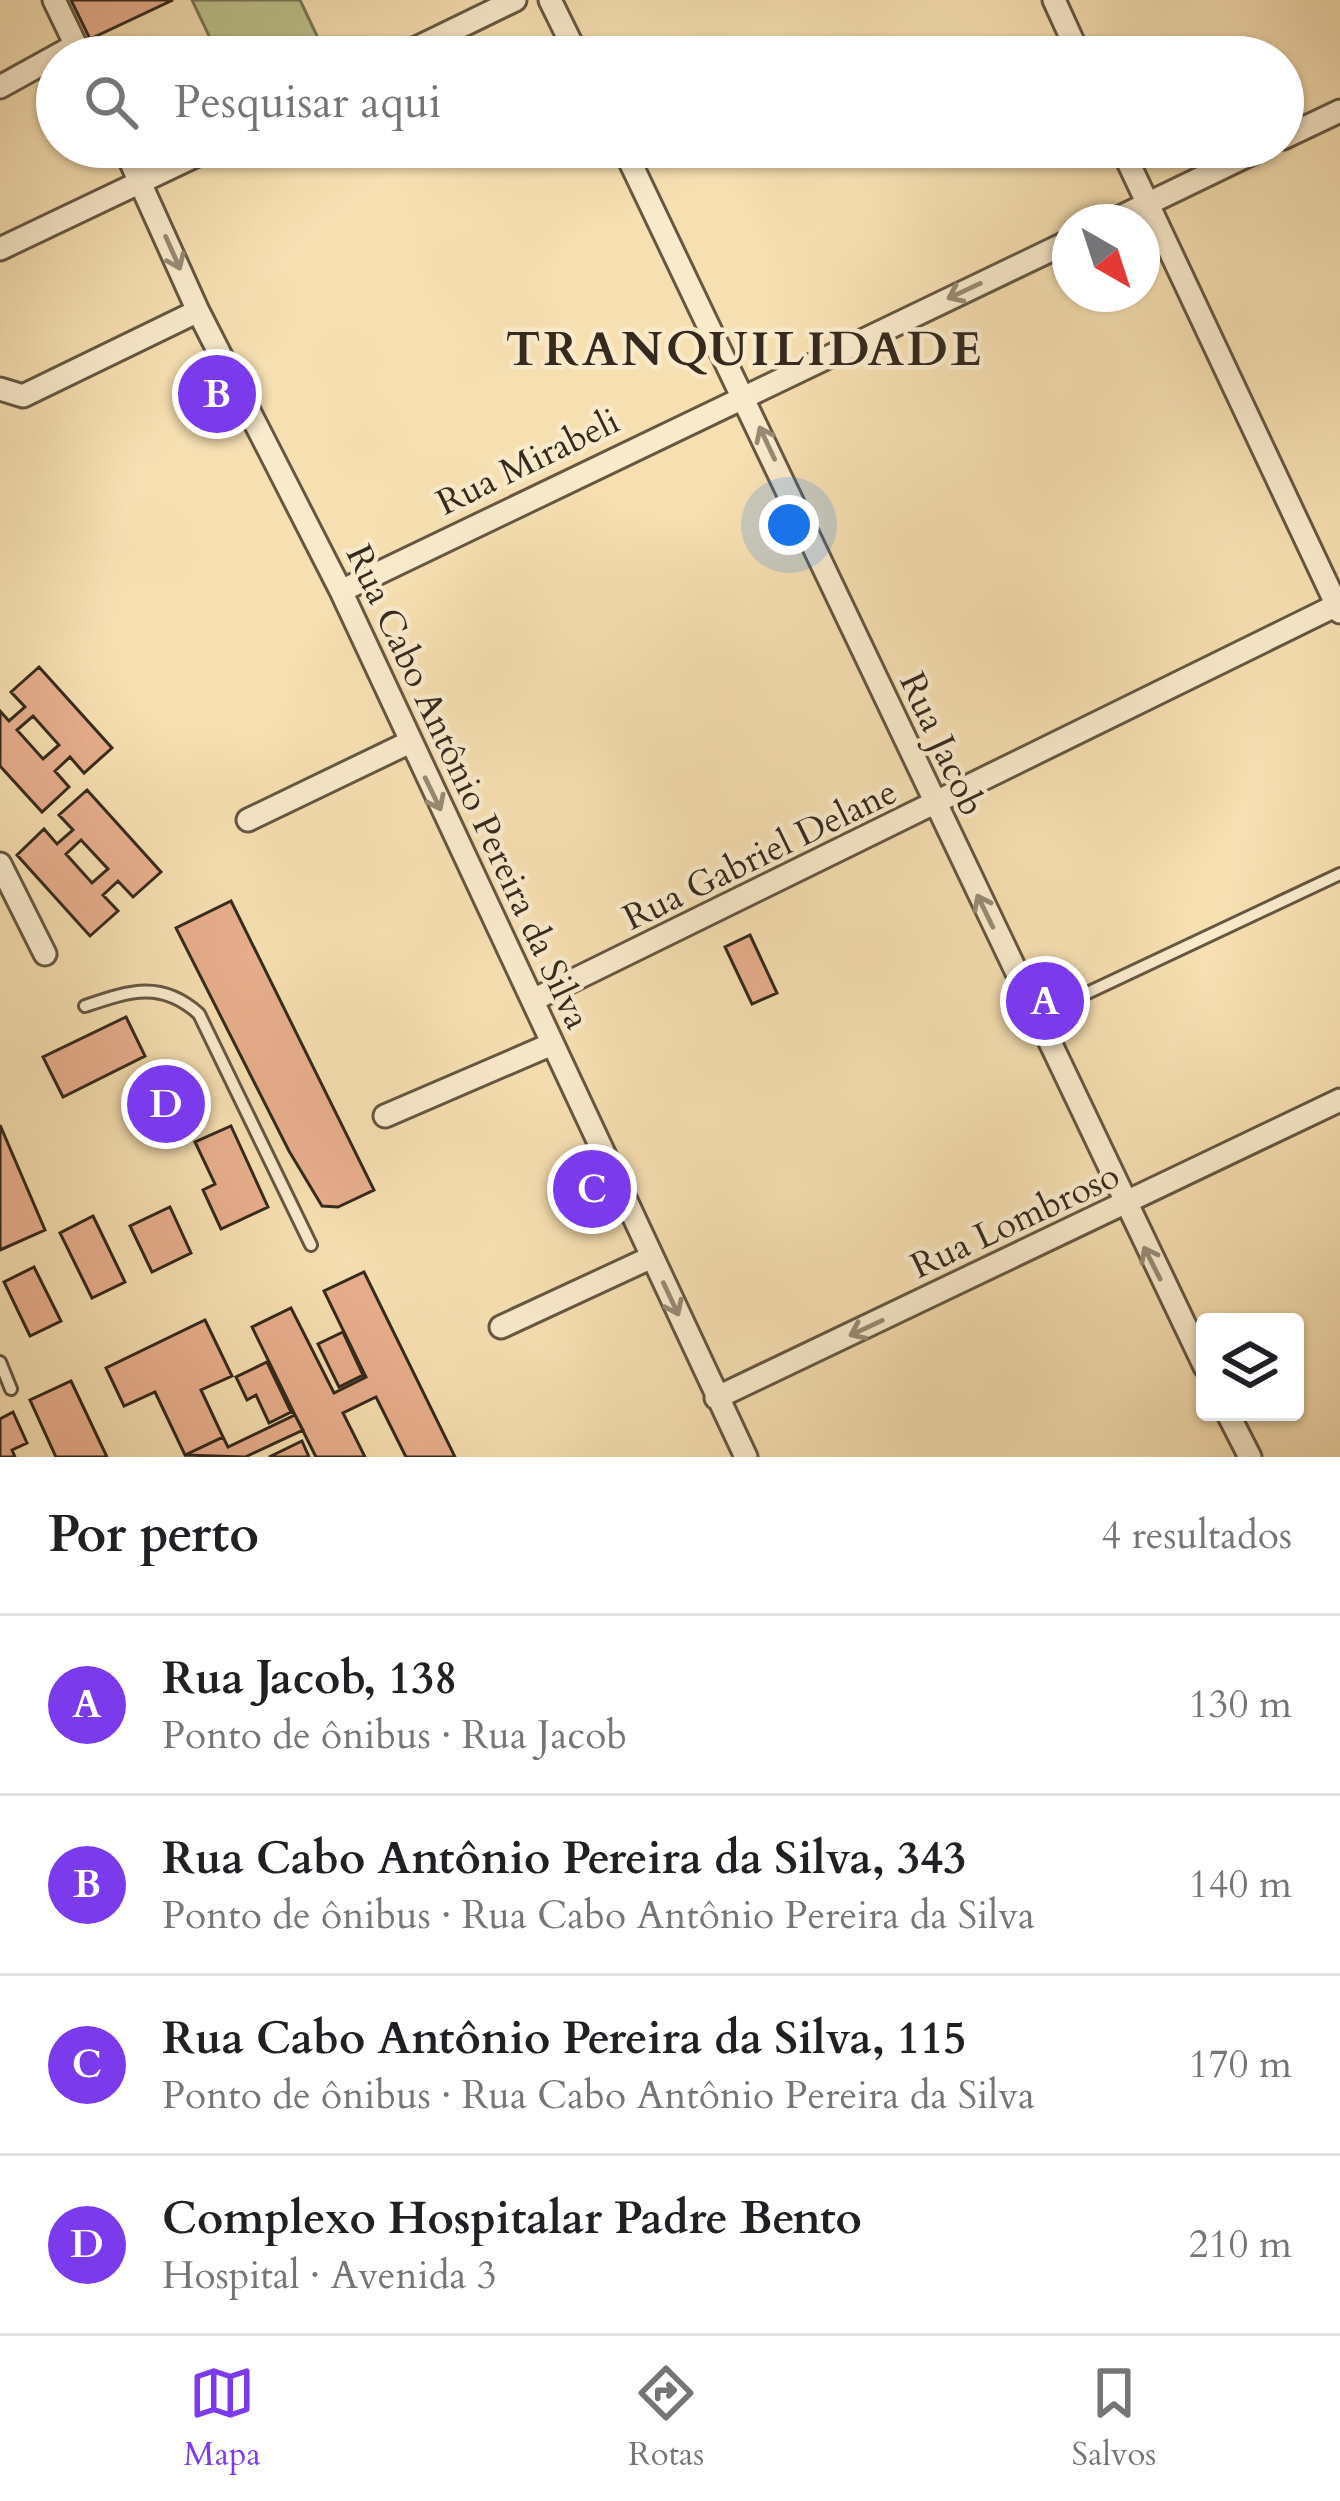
<!DOCTYPE html>
<html lang="pt">
<head>
<meta charset="utf-8">
<style>
  :root { --surface:#fff; --page:#f6f6f6; --text:#202124; --muted:#757577; --line:#e0e0e0; --accent:#7c3aed }
  body { margin:0; font-family:Cardo,serif; background:var(--page); color:var(--text) }
  .controls { position:absolute; right:36px; bottom:36px; display:grid; overflow:hidden; border-radius:12px; box-shadow:0 3px 9px #0004 }
  .controls button { width:108px; height:108px; display:grid; place-items:center; padding:0; border:0; border-bottom:3px solid var(--line); background:var(--surface); color:var(--text); font:60px sans-serif }
  .compass { position:absolute; left:1052px; top:204px; width:108px; height:108px; border-radius:50%; background:var(--surface); box-shadow:0 3px 9px #0004; rotate:141deg }
  .you { position:absolute; left:789px; top:525px; width:42px; height:42px; margin:-30px; border:9px solid #fff; border-radius:50%; background:#1a73e8; box-shadow:0 0 0 18px #1a73e833 }
  .badge { display:grid; place-items:center; width:78px; height:78px; border-radius:50%; background:var(--accent); color:#fff; font-size:39px; font-weight:700 }
  .pin { position:absolute; translate:-50% -50%; border:6px solid #fff; box-shadow:0 3px 12px #0006 }
  .list { margin:0; padding:0; list-style:none }
  h2 { display:flex; justify-content:space-between; align-items:center; height:156px; margin:0; padding:0 48px; font-size:51px }
  h2 small { font-size:39px; font-weight:400; color:var(--muted) }
  .list li { display:grid; grid-template-columns:78px 1fr auto; gap:36px; align-items:center; box-sizing:border-box; height:180px; padding:0 48px; border-top:3px solid var(--line) }
  .list b { display:block; font-size:45px; white-space:nowrap }
  .list p { margin:0; font-size:39px; white-space:nowrap; color:var(--muted) }
  .list em { font-size:39px; font-style:normal; color:var(--muted) }
  .icon { flex:none; width:66px; height:66px; fill:none; stroke:currentColor; stroke-width:2; stroke-linecap:round; stroke-linejoin:round }
  .map { position:relative; flex:none; width:1340px; height:1457px; overflow:hidden }
  .search { position:absolute; background:var(--surface); box-shadow:0 3px 9px #0004; left:36px; right:36px; top:36px; height:132px; display:flex; align-items:center; gap:30px; box-sizing:border-box; padding:0 42px; border-radius:66px; color:var(--muted); font-size:45px }
  .sheet { height:876px; background:var(--surface) }
  nav { display:flex; justify-content:space-around; align-items:center; box-sizing:border-box; height:168px; border-top:3px solid var(--line); background:var(--surface); font-size:33px; color:var(--muted) }
  nav a { display:grid; justify-items:center; gap:6px }
  nav .on { color:var(--accent) }
  .map>svg:first-child { display:block }
  .green { fill:#bdc18b; stroke:#797654; stroke-width:3 }
  .building { fill:#e9af8e; stroke:#352a1d; stroke-width:3; fill-rule:evenodd }
  .lines { fill:none; stroke-linecap:round; stroke-linejoin:round }
  .service-casing { stroke:#655742; stroke-width:16 }
  .minor-casing { stroke:#655742; stroke-width:27 }
  .service { stroke:#f9eacc; stroke-width:10 }
  .minor { stroke:#f9eacc; stroke-width:21 }
  .oneway { stroke:#978a74 }
  .labels { text-anchor:middle; dominant-baseline:central; stroke-width:9; stroke-linejoin:round; paint-order:stroke }
  .street-label { font-size:36px; fill:#352a1d; stroke:#f9eacc }
  .district-label { font-size:48px; font-weight:bold; letter-spacing:3px; fill:#352a1d; stroke:#f9eacc }
</style>
</head>
<body>
<div class="map">
<svg width="1340" height="1457" viewBox="0 0 1340 1457">
  <rect width="100%" height="100%" fill="#f6dfb1"/>
  <filter id="stains"><feTurbulence type="fractalNoise" baseFrequency=".00167" numOctaves="4"/><feColorMatrix values="0 0 0 0 .2 0 0 0 0 .09 0 0 0 0 .02 0 0 0 .5 -.17"/></filter>
  <radialGradient id="worn" r=".72"><stop offset=".6" stop-color="#630" stop-opacity="0"/><stop offset="1" stop-color="#630" stop-opacity=".3"/></radialGradient>
  <!-- green -->
  <path class="green" d="M 192,0 L 300,0 L 327,57 L 219,57 Z"/>
  <!-- building -->
  <path class="building" d="M 71,0 L 173,0 L 90,39 Z
    M 39,667 L 112,748 L 84,773 L 70,757 L 55,771 L 69,787 L 42,812 L 0,766 L 0,711 L 9,721 L 25,707 L 11,692 ZM 33,716 L 59,745 L 43,759 L 17,730 Z
    M 87,790 L 161,872 L 133,897 L 118,881 L 103,895 L 118,911 L 90,936 L 17,855 L 44,829 L 57,844 L 73,830 L 59,815 ZM 81,840 L 108,869 L 92,883 L 66,854 Z
    M 231,901 L 374,1190 L 338,1207 L 322,1206 L 289,1151 L 176,928 Z
    M 750,935 L 777,993 L 752,1004 L 725,947 Z
    M 126,1017 L 145,1056 L 63,1097 L 43,1057 Z
    M 0,1125 L 45,1230 L 0,1250 Z
    M 231,1126 L 268,1207 L 221,1229 L 203,1190 L 215,1184 L 195,1142 Z
    M 170,1207 L 191,1253 L 152,1272 L 130,1226 Z
    M 93,1216 L 125,1282 L 92,1298 L 60,1233 Z
    M 34,1267 L 61,1321 L 30,1336 L 4,1282 Z
    M 364,1272 L 455,1457 L 406,1457 L 376,1397 L 343,1413 L 365,1457 L 316,1457 L 295,1415 L 252,1327 L 291,1308 L 334,1393 L 366,1377 L 324,1291 Z
    M 205,1320 L 232,1376 L 201,1390 L 223,1437 L 185,1455 L 155,1392 L 124,1406 L 106,1368 Z
    M 343,1332 L 363,1375 L 339,1387 L 318,1344 Z
    M 267,1362 L 291,1412 L 269,1423 L 256,1395 L 247,1400 L 236,1377 Z
    M 71,1381 L 107,1457 L 56,1457 L 30,1400 Z
    M 13,1412 L 27,1443 L 12,1450 L 15,1457 L 0,1457 L 0,1419 Z
    M 295,1415 L 303,1430 L 245,1457 L 185,1455 L 223,1437 L 228,1447 Z
    M 302,1441 L 309,1457 L 269,1457 Z"/>
  <g class="lines">
    <!-- service casing -->
    <g class="service-casing">
      <path id="service" d="M 1066,1003 L 1340,874
        M 85,1006 C 130,991 161,980 199,1014 L 311,1245
        M 0,1362 L 11,1389"/>
    </g>
    <!-- minor casing -->
    <g class="minor-casing">
      <path id="minor" d="M 54,0 L 80,54
        M 550,0 L 578,57
        M 1054,0 L 1080,57
        M 398,57 L 515,0
        M 0,87 L 76,45
        M 1283,138 L 1340,111
        M 124,147 L 198,311 L 341,591 L 746,1457
        M 623,147 L 1205,1367
        M 1121,147 L 1340,612
        M 1110,222 L 1265,147
        M 0,249 L 214,147
        M 0,389 L 23,396 L 198,311
        M 341,591 L 1070,241
        M 248,820 L 408,743
        M 0,864 L 45,954
        M 533,1000 L 1337,605
        M 385,1116 L 552,1044
        M 501,1327 L 652,1257
        M 716,1398 L 1340,1100
        M 1227,1412 L 1250,1457"/>
    </g>
    <!-- service -->
    <use href="#service" class="service"/>
    <!-- minor -->
    <use href="#minor" class="minor"/>
  </g>
  <!-- one-way arrows -->
  <defs><path id="oneway-shaft" d="M-6 0H5M1.5-3L5.5 0L1.5 3" fill="none" stroke-width="1.6" stroke-linecap="round" stroke-linejoin="round" transform="scale(3)"/></defs>
  <g class="oneway">
    <use href="#oneway-shaft" transform="translate(173 253) rotate(66)"/>
    <use href="#oneway-shaft" transform="translate(964 291) rotate(155)"/>
    <use href="#oneway-shaft" transform="translate(767 443) rotate(-115)"/>
    <use href="#oneway-shaft" transform="translate(433 794) rotate(64)"/>
    <use href="#oneway-shaft" transform="translate(985 911) rotate(-116)"/>
    <use href="#oneway-shaft" transform="translate(1152 1263) rotate(-117)"/>
    <use href="#oneway-shaft" transform="translate(671 1299) rotate(65)"/>
    <use href="#oneway-shaft" transform="translate(866 1328) rotate(155)"/>
  </g>
  <g class="labels">
    <!-- street labels -->
    <g class="street-label">
      <text transform="translate(528 462) rotate(-26)">Rua Mirabeli</text>
      <text transform="translate(942 744) rotate(65)">Rua Jacob</text>
      <text transform="translate(468 787) rotate(65)">Rua Cabo Antônio Pereira da Silva</text>
      <text transform="translate(760 855) rotate(-26)">Rua Gabriel Delane</text>
      <text transform="translate(1015 1221) rotate(-25)">Rua Lombroso</text>
    </g>
    <!-- district labels -->
    <g class="district-label">
      <text x="745" y="349">TRANQUILIDADE</text>
    </g>
  </g>
  <rect width="100%" height="100%" filter="url(#stains)"/>
  <rect width="100%" height="100%" fill="url(#worn)"/>
</svg>
<div class="controls">
<button><svg class="icon" aria-label="layers" viewBox="0 0 24 24"><path d="M12 4l9 5-9 5-9-5zM3 14l9 5 9-5"/></svg></button>
</div>
<svg class="compass" viewBox="-18 -18 36 36"><path d="M0-13l5 13h-10z" fill="#e53935"/><path d="M0 13l5-13h-10z" fill="#757577"/></svg>
<div class="you"></div>
<div class="pin badge" style="left:1045px;top:1001px">A</div>
<div class="pin badge" style="left:217px;top:394px">B</div>
<div class="pin badge" style="left:592px;top:1189px">C</div>
<div class="pin badge" style="left:166px;top:1104px">D</div>
<div class="search"><svg class="icon" aria-label="search" viewBox="0 0 24 24"><circle cx="10" cy="10" r="6"/><path d="M15 15l6 6"/></svg>Pesquisar aqui</div>
</div>
<section class="sheet">
<h2>Por perto<small>4 resultados</small></h2>
<ul class="list">
<li><span class="badge">A</span><div><b>Rua Jacob, 138</b><p>Ponto de ônibus · Rua Jacob</p></div><em>130 m</em></li>
<li><span class="badge">B</span><div><b>Rua Cabo Antônio Pereira da Silva, 343</b><p>Ponto de ônibus · Rua Cabo Antônio Pereira da Silva</p></div><em>140 m</em></li>
<li><span class="badge">C</span><div><b>Rua Cabo Antônio Pereira da Silva, 115</b><p>Ponto de ônibus · Rua Cabo Antônio Pereira da Silva</p></div><em>170 m</em></li>
<li><span class="badge">D</span><div><b>Complexo Hospitalar Padre Bento</b><p>Hospital · Avenida 3</p></div><em>210 m</em></li>
</ul>
</section>
<nav>
<a class="on"><svg class="icon" aria-label="map" viewBox="0 0 24 24"><path d="M3 6l6-2 6 2 6-2v14l-6 2-6-2-6 2zM9 4v14M15 6v14"/></svg>Mapa</a>
<a><svg class="icon" aria-label="directions" viewBox="0 0 24 24"><path d="M12 3l9 9-9 9-9-9zM9 14v-3h6M13 9l2 2-2 2"/></svg>Rotas</a>
<a><svg class="icon" aria-label="saved" viewBox="0 0 24 24"><path d="M7 4h10v16l-5-4-5 4z"/></svg>Salvos</a>
</nav>
</body>
</html>
